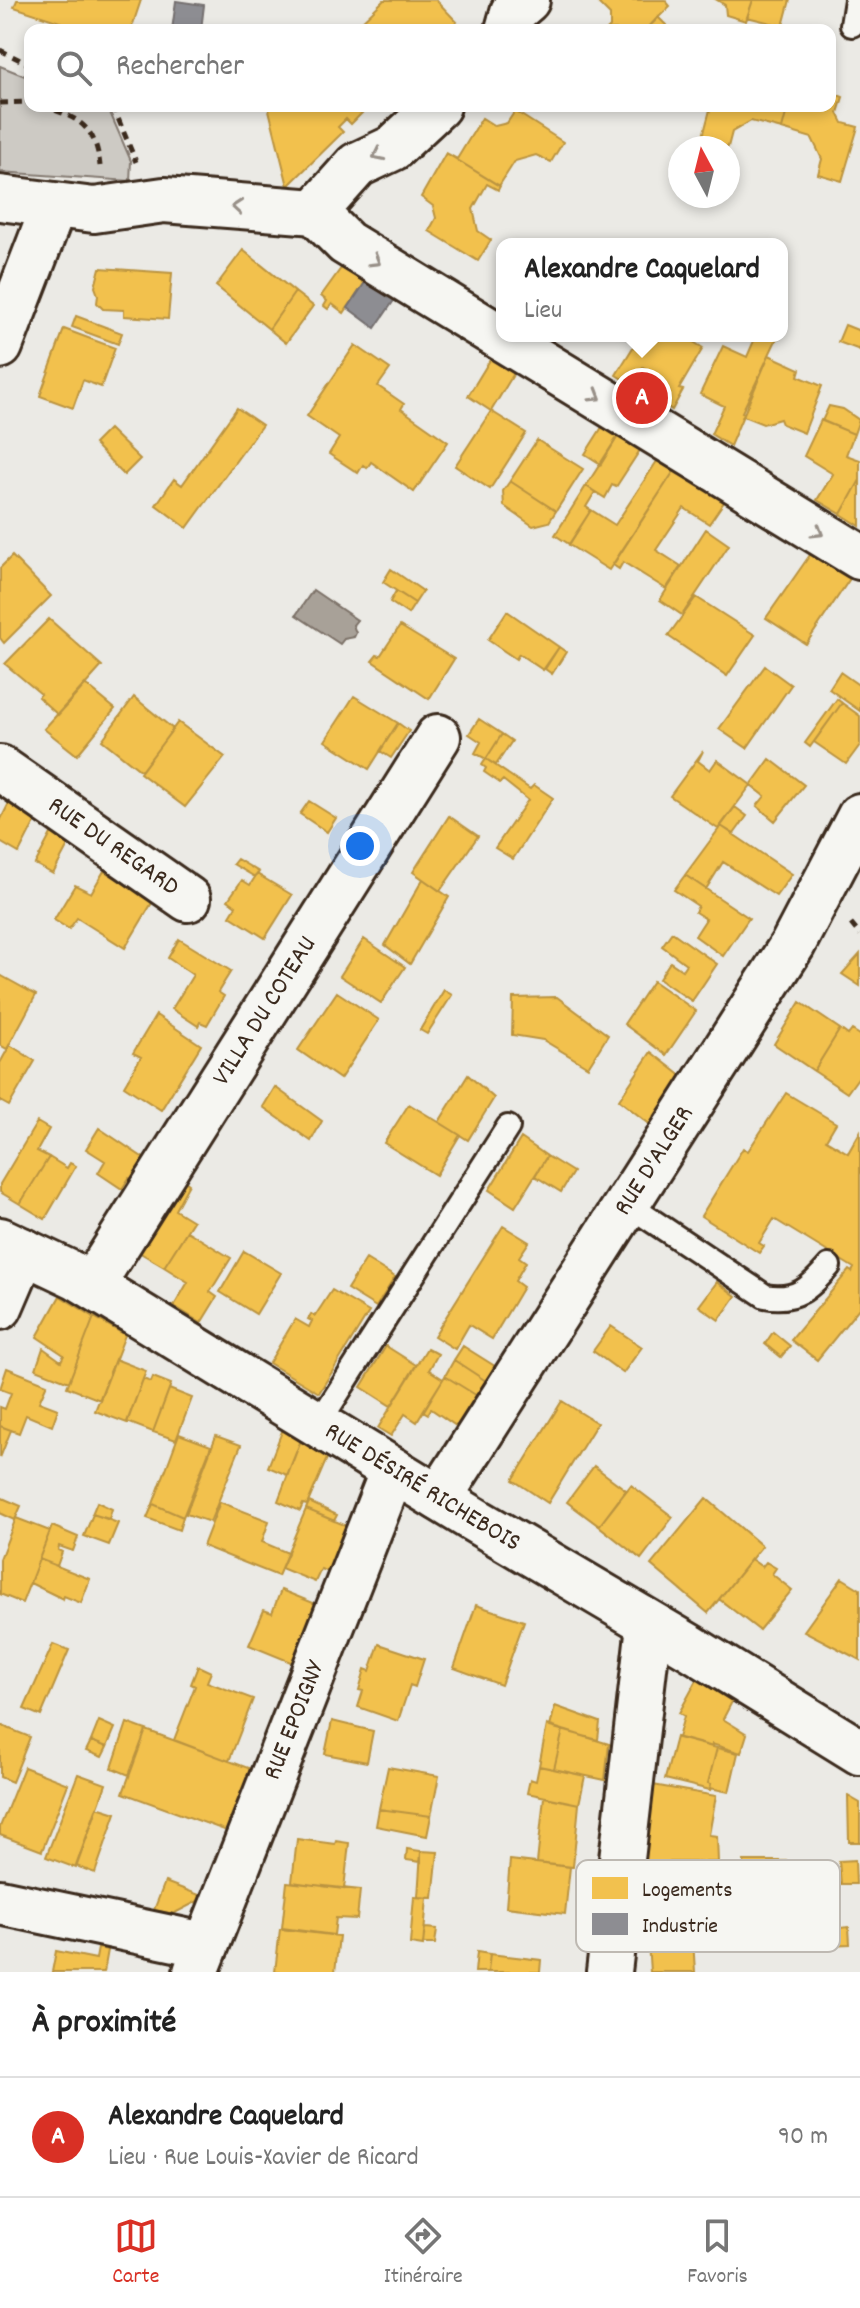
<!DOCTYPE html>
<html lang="fr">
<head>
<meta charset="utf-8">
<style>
  :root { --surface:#fff; --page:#f6f6f6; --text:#222; --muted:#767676; --line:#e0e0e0; --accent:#d93025 }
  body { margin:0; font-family:Dekko,sans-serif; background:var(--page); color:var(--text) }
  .compass { position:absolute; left:668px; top:136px; width:72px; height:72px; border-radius:50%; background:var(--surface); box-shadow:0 4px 12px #0003; rotate:353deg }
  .you { position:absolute; left:360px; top:846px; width:28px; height:28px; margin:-20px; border:6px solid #fff; border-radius:50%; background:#1a73e8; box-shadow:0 0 0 12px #1a73e833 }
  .badge { display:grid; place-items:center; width:52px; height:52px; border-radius:50%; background:var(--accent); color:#fff; font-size:26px; font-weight:700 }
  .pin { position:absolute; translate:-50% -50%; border:4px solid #fff; box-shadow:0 2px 8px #0006 }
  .popup { position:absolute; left:496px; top:238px; width:292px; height:104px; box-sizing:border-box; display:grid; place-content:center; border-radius:16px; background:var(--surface); filter:drop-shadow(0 2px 6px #0005); font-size:26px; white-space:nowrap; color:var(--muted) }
  .popup b { font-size:30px; color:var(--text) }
  .popup::after { content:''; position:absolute; left:50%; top:100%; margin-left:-16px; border:16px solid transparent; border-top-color:var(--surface) }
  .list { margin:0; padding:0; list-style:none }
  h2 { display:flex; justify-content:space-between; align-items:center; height:104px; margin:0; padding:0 32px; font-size:34px }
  h2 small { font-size:26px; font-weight:400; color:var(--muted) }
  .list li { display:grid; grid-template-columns:52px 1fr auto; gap:24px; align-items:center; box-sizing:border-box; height:120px; padding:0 32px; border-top:2px solid var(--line) }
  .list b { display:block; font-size:30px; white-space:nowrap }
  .list p { margin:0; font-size:26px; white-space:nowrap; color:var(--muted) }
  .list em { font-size:26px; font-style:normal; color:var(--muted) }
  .icon { flex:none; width:44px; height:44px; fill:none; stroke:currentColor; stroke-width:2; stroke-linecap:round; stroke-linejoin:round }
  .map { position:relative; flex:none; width:860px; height:1972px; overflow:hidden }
  .search { position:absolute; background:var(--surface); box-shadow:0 4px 12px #0003; left:24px; right:24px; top:24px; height:88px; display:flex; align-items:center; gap:20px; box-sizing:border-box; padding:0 28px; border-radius:16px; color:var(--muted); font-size:30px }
  .sheet { height:224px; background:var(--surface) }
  nav { display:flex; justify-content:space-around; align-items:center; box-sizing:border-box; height:112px; border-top:2px solid var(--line); background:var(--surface); font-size:22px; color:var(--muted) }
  nav a { display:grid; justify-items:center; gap:4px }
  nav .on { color:var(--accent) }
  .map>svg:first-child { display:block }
  .green { fill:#cdcac4; stroke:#847a71; stroke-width:2 }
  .water { fill:#a8a198; stroke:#7c7167; stroke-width:2 }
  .homes { fill:#f2c14e; stroke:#bb9440; stroke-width:2 }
  .industry { fill:#8d8d92; stroke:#746f6f; stroke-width:2 }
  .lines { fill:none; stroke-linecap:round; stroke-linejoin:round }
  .service-casing { stroke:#3b2a1e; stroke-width:28 }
  .minor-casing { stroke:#3b2a1e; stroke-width:50 }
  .path { stroke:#3b2a1e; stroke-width:5; stroke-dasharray:8 6; stroke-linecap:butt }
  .service { stroke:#f6f6f2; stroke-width:22 }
  .minor { stroke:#f6f6f2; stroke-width:44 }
  .oneway { stroke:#989088 }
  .labels { text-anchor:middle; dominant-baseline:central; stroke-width:8; stroke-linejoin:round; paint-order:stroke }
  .street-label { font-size:26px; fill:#3b2a1e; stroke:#f6f6f2 }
  .key { fill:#f6f6f2; stroke:#beb9b2; stroke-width:2 }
  .key-label { font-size:22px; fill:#3b2a1e }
</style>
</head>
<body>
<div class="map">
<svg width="860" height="1972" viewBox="0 0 860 1972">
  <rect width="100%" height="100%" fill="#ebeae5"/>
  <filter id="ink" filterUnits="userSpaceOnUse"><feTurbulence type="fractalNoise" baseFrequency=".0125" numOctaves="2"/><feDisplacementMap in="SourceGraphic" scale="16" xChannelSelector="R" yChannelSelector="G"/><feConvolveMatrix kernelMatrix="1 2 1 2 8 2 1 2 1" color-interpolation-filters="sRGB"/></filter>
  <g filter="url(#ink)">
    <!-- green -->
    <path class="green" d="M 0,66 L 30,78 L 30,106 L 99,106 L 109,110 L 131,161 L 130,181 L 0,172 Z"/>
    <!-- water -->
    <path class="water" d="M 313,590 L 357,620 L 353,625 L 356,633 L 354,637 L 344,639 L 340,644 L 296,615 Z"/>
    <!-- homes -->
    <path class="homes" d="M 17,0 L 141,0 L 131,30 L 84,30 L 14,7 Z
      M 384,0 L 436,0 L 457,22 L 448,30 L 353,30 Z
      M 603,0 L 665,0 L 670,6 L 646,30 L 607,30 L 610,27 L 610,15 L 599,4 Z
      M 717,0 L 753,0 L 746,21 L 726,15 L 725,5 Z
      M 753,0 L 790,0 L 783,26 L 747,17 Z
      M 658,17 L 667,26 L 667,30 L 646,30 Z
      M 830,92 L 843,97 L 838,113 L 843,123 L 858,127 L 842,181 L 818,174 L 822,159 L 812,138 L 782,129 L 788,106 L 830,106 Z
      M 268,106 L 369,106 L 351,124 L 346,119 L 338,127 L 343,132 L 288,186 Z
      M 711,106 L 788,106 L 782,129 L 751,121 L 732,132 L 728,147 L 702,140 Z
      M 515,111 L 563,142 L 551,162 L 536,155 L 515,161 L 499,186 L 446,153 L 457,159 L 482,118 L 495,126 L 507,123 Z
      M 446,153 L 500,186 L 498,190 L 487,184 L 473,209 L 478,231 L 491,240 L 478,261 L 429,231 L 436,218 L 433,206 L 421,197 Z
      M 243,250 L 295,292 L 269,329 L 216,286 Z
      M 344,264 L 368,278 L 344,313 L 332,304 L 328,309 L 324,306 L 327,301 L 321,296 Z
      M 100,268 L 172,273 L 168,319 L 124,316 L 124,310 L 103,309 L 97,303 L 98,295 L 95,287 Z
      M 295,292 L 313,306 L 286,343 L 269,329 Z
      M 76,316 L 122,333 L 118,344 L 72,327 Z
      M 845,325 L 860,331 L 860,350 L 838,342 Z
      M 64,329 L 115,348 L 101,387 L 83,380 L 73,408 L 40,396 Z
      M 640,336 L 684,336 L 703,348 L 679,389 L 683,390 L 672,410 L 637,388 L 648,370 L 643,367 L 632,385 L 616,375 Z
      M 756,336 L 778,336 L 742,412 L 744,413 L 730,446 L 711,434 L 724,406 L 700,394 L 723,346 L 747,357 Z
      M 355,345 L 390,369 L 378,386 L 404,404 L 401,409 L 448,442 L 414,492 L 371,462 L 367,468 L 363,465 L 358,473 L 329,454 L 339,438 L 307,416 Z
      M 493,355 L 516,370 L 491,411 L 468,396 Z
      M 769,355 L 800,369 L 798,376 L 822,386 L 804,433 L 782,424 L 780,419 L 763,424 L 743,416 Z
      M 829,406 L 843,409 L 859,420 L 854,434 L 822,421 Z
      M 237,408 L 262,425 L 187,528 L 156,505 L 174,479 L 182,485 Z
      M 491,411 L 526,433 L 490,489 L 455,466 Z
      M 821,420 L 854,434 L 846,455 L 860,460 L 860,480 L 841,514 L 817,500 L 833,474 L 804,456 Z
      M 604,424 L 620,433 L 601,464 L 585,454 Z
      M 109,429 L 140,459 L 124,475 L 94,444 Z
      M 620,433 L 642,447 L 616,487 L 612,485 L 605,498 L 586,486 Z
      M 537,440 L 583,469 L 556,511 L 510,481 Z
      M 659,458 L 676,468 L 609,570 L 569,545 L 591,510 L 615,525 Z
      M 676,468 L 726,499 L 709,524 L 684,508 L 656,550 L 681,566 L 666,589 L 623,562 L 619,569 L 613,565 Z
      M 860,480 L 860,526 L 841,514 Z
      M 510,481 L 556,511 L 549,522 L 533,526 L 504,506 L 503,491 Z
      M 586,486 L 595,492 L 586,507 L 591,510 L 569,544 L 555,535 Z
      M 706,529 L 729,545 L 682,615 L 660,600 Z
      M 812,552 L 851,577 L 806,644 L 766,618 Z
      M 12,556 L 51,596 L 4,643 L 0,638 L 0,568 Z
      M 391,569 L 423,591 L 415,603 L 383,582 Z
      M 396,591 L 415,603 L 408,614 L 390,602 Z
      M 696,597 L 755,635 L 727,676 L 668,636 Z
      M 507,611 L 559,647 L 543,670 L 519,654 L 516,659 L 488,640 Z
      M 49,619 L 102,666 L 58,715 L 38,697 L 41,694 L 5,664 Z
      M 400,626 L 454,659 L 429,699 L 372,661 L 377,655 L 380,656 Z
      M 559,647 L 566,652 L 552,674 L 545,669 Z
      M 765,666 L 791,685 L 747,748 L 719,729 Z
      M 840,672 L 860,686 L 860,711 L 829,689 Z
      M 85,684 L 115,709 L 77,755 L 44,729 Z
      M 354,696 L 398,723 L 369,769 L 325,741 Z
      M 134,697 L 173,729 L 141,771 L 102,740 Z
      M 837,699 L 842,703 L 810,747 L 805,743 Z
      M 842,703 L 860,716 L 860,745 L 846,764 L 814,742 Z
      M 479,719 L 502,734 L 486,759 L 475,753 L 481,742 L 469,734 Z
      M 178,722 L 225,757 L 185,807 L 140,773 Z
      M 398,723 L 409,731 L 391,758 L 380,751 Z
      M 502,734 L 512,741 L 496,765 L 486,759 Z
      M 703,751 L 698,761 L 710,770 L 717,760 L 751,785 L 718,829 L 670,796 Z
      M 486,759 L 530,789 L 534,785 L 553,798 L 513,859 L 495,848 L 528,800 L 503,780 L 500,783 L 484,772 L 486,768 L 482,765 Z
      M 770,759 L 804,785 L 775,821 L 757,806 L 765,796 L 751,785 Z
      M 11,799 L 37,818 L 19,853 L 0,842 L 0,821 Z
      M 309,801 L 336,818 L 327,832 L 300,814 Z
      M 735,807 L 747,816 L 734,834 L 721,826 Z
      M 449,816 L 478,836 L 440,891 L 413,872 Z
      M 721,826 L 792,874 L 776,896 L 723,862 L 706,889 L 685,875 Z
      M 53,830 L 70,842 L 53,874 L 35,864 Z
      M 237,859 L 259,872 L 255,877 L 233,864 Z
      M 104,871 L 153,901 L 125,948 L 77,918 L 69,929 L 54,920 L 75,885 L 91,893 Z
      M 257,874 L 292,895 L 265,938 L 230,916 L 236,906 L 228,900 L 242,880 L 250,885 Z
      M 685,875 L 749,918 L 723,956 L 695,936 L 706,919 L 695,912 L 698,906 L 674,890 Z
      M 423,879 L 449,897 L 410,964 L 385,945 Z
      M 672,932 L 717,964 L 692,1001 L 659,979 L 670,962 L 682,970 L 686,964 L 662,946 Z
      M 179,939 L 231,971 L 218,992 L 224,996 L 207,1025 L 200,1022 L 198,1026 L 172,1009 L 193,975 L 168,958 Z
      M 364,939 L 405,967 L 381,1003 L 340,976 Z
      M 860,954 L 860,986 L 842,974 Z
      M 0,975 L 36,995 L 7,1049 L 0,1045 Z
      M 653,981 L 696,1011 L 666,1055 L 624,1024 Z
      M 444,990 L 452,995 L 427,1034 L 420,1030 Z
      M 337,992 L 379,1020 L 340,1079 L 298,1050 Z
      M 557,997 L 608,1035 L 588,1067 L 543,1040 L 512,1035 L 513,998 Z
      M 800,1002 L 840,1029 L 814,1071 L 774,1044 Z
      M 156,1015 L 201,1045 L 161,1110 L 124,1086 L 141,1057 L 133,1053 Z
      M 840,1029 L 848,1035 L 852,1030 L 860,1035 L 860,1075 L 847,1093 L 814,1071 Z
      M 10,1045 L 35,1061 L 9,1106 L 0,1101 L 0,1063 Z
      M 651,1052 L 683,1077 L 652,1126 L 619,1100 Z
      M 468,1075 L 494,1098 L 468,1140 L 439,1122 Z
      M 275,1087 L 322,1121 L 311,1141 L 263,1107 Z
      M 786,1093 L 836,1123 L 826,1140 L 848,1153 L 860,1132 L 860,1307 L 817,1360 L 791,1340 L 849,1270 L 852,1272 L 854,1268 L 774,1219 L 759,1243 L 764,1246 L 759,1253 L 701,1216 L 743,1148 L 748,1151 Z
      M 409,1104 L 460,1135 L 436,1175 L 384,1143 Z
      M 37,1122 L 49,1129 L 37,1151 L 49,1157 L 20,1204 L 0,1192 L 0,1184 Z
      M 99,1128 L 148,1161 L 134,1181 L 129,1178 L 122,1189 L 98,1173 L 105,1161 L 86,1149 Z
      M 521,1138 L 547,1156 L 515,1207 L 489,1190 Z
      M 547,1156 L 573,1172 L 561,1192 L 535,1176 Z
      M 49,1157 L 67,1168 L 70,1163 L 76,1166 L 45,1219 L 20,1204 Z
      M 178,1176 L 189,1184 L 175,1210 L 193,1221 L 164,1267 L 132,1248 Z
      M 503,1226 L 529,1242 L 519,1257 L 526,1262 L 515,1281 L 523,1287 L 492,1339 L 469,1325 L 455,1349 L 434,1336 Z
      M 187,1231 L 231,1258 L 210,1292 L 217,1297 L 201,1323 L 174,1306 L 188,1282 L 164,1267 Z
      M 244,1251 L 281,1273 L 256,1314 L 220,1292 Z
      M 366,1259 L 395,1277 L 376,1307 L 347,1289 Z
      M 717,1282 L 736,1296 L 719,1320 L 699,1306 Z
      M 332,1290 L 369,1312 L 319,1393 L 269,1363 L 295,1319 L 309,1327 L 312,1321 L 308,1319 L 311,1314 L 315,1316 Z
      M 60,1296 L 94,1317 L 69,1382 L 36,1369 L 43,1348 L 61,1361 L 64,1355 L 37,1337 Z
      M 94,1317 L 125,1335 L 100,1400 L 67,1387 Z
      M 611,1326 L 642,1347 L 623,1373 L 593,1351 Z
      M 773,1332 L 790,1346 L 781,1357 L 765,1344 Z
      M 386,1346 L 416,1365 L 391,1406 L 361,1387 Z
      M 463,1346 L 501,1370 L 489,1383 L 454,1360 Z
      M 427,1348 L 438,1354 L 429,1370 L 443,1379 L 417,1422 L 405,1414 L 391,1436 L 378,1428 Z
      M 115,1359 L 146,1371 L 127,1423 L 95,1411 Z
      M 454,1360 L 489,1383 L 479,1397 L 445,1376 Z
      M 7,1368 L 47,1384 L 39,1402 L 58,1409 L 52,1426 L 26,1415 L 19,1433 L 0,1426 L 0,1407 L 5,1409 L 11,1393 L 0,1389 Z
      M 445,1376 L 479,1397 L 459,1428 L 431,1409 L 428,1414 L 423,1411 Z
      M 153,1377 L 171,1384 L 153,1432 L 127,1422 L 143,1379 L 151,1382 Z
      M 169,1389 L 192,1398 L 176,1440 L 153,1432 Z
      M 562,1401 L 597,1423 L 548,1503 L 513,1480 Z
      M 0,1426 L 11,1430 L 0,1458 Z
      M 283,1429 L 301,1440 L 287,1475 L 268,1467 Z
      M 179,1434 L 211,1446 L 183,1517 L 153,1504 Z
      M 216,1436 L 241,1445 L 210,1522 L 186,1514 Z
      M 301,1440 L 328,1456 L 307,1505 L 303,1504 L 300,1511 L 278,1501 Z
      M 594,1466 L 626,1490 L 599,1526 L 567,1502 Z
      M 631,1485 L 673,1517 L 641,1559 L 599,1526 Z
      M 0,1497 L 21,1506 L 15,1520 L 0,1513 Z
      M 706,1498 L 762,1546 L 708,1613 L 651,1565 Z
      M 97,1502 L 112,1509 L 109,1519 L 92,1514 Z
      M 220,1502 L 269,1521 L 262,1542 L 288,1553 L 278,1576 L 203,1546 Z
      M 309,1502 L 337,1515 L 334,1521 L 306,1509 Z
      M 153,1504 L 183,1517 L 179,1530 L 147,1518 Z
      M 306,1509 L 347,1526 L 329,1572 L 321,1569 L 315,1582 L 281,1568 Z
      M 93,1514 L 118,1523 L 109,1545 L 84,1536 Z
      M 16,1518 L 50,1531 L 22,1603 L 0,1594 L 0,1559 Z
      M 52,1526 L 78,1537 L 73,1551 L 59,1546 L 58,1550 L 62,1552 L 57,1566 L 39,1559 Z
      M 39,1559 L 90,1579 L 81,1603 L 64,1596 L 63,1599 L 30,1583 Z
      M 751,1559 L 762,1567 L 766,1562 L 776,1568 L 772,1574 L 792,1590 L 759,1630 L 719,1599 Z
      M 842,1578 L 860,1589 L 860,1660 L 804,1631 Z
      M 281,1590 L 316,1604 L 293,1663 L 249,1645 L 264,1610 L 272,1613 Z
      M 476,1605 L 524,1621 L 501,1685 L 454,1668 Z
      M 53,1644 L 69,1650 L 41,1716 L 24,1709 Z
      M 379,1644 L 424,1659 L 415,1687 L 410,1685 L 398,1721 L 358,1707 L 363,1691 L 359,1690 L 365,1669 L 370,1671 Z
      M 198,1666 L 211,1672 L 207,1682 L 253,1699 L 229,1761 L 174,1740 L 195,1686 L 191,1684 Z
      M 698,1678 L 734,1698 L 723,1719 L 747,1734 L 741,1753 L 712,1744 L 712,1747 L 678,1738 L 684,1716 L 679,1713 Z
      M 555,1706 L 600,1722 L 598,1740 L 550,1727 Z
      M 99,1721 L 115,1728 L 107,1747 L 91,1741 Z
      M 332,1721 L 373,1731 L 367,1762 L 325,1754 Z
      M 127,1723 L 146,1730 L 129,1775 L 112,1768 Z
      M 0,1725 L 30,1737 L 12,1782 L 0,1777 Z
      M 547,1725 L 563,1730 L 554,1769 L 539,1766 Z
      M 146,1730 L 251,1769 L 227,1831 L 123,1793 Z
      M 563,1730 L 609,1744 L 605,1780 L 554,1769 Z
      M 676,1737 L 717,1748 L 708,1783 L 711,1784 L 710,1790 L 665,1779 Z
      M 91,1741 L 107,1747 L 102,1757 L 86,1751 Z
      M 717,1748 L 738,1753 L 729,1792 L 710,1788 L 711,1784 L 708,1783 Z
      M 539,1766 L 585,1776 L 579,1804 L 527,1793 L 530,1779 L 536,1781 Z
      M 24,1767 L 68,1784 L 42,1851 L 0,1835 L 0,1827 Z
      M 388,1767 L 439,1776 L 431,1816 L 379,1809 Z
      M 78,1774 L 106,1784 L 76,1868 L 46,1857 Z
      M 653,1785 L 716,1796 L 709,1835 L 717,1836 L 718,1862 L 645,1862 Z
      M 848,1796 L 860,1803 L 860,1842 L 849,1842 Z
      M 544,1797 L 579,1804 L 573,1867 L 537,1863 Z
      M 97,1807 L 116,1813 L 95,1873 L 76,1866 Z
      M 379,1809 L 431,1816 L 427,1836 L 376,1826 Z
      M 297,1839 L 335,1844 L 336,1841 L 349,1843 L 344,1889 L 292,1882 Z
      M 407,1849 L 421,1851 L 421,1862 L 406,1860 Z
      M 421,1851 L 438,1852 L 433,1898 L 418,1897 Z
      M 510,1860 L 570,1867 L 565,1914 L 506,1907 Z
      M 855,1860 L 856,1884 L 841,1884 L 839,1861 Z
      M 744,1861 L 796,1861 L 797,1873 L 779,1874 L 783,1912 L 722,1917 L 719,1875 L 745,1874 Z
      M 165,1882 L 202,1896 L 200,1900 L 173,1914 L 154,1910 Z
      M 287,1882 L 360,1890 L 357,1919 L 336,1918 L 334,1935 L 282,1928 Z
      M 414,1897 L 427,1898 L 423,1946 L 410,1944 Z
      M 743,1915 L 745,1935 L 655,1942 L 653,1923 Z
      M 849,1927 L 850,1944 L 801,1946 L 800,1932 Z
      M 425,1928 L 437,1929 L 435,1944 L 423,1944 Z
      M 280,1929 L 339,1936 L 335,1972 L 275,1972 Z
      M 693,1939 L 695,1972 L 650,1972 L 648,1942 Z
      M 98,1948 L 108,1950 L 104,1972 L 52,1972 L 56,1951 L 96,1959 Z
      M 477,1952 L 490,1954 L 488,1972 L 475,1972 Z
      M 490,1954 L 541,1960 L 540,1972 L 488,1972 Z"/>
    <!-- industry -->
    <path class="industry" d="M 176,1 L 204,5 L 201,30 L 172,30 Z
      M 368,278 L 397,296 L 375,328 L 348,308 Z"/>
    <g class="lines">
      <!-- service casing -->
      <g class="service-casing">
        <path id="service" d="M 852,25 L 856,0
          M 627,1204 L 765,1296 C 796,1302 810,1288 829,1266
          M 318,1424 L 508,1127"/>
      </g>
      <!-- minor casing -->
      <g class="minor-casing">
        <g id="minor">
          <path d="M 508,30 L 513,12 L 527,0"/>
          <path d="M 0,198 L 94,210 L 164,200 L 315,212 L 346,243 L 860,557"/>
          <path d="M 315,212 L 357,165 L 393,148 L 438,106"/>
          <path d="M 0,346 L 54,206"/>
          <path id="s1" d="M 0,768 L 188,899"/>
          <path id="s2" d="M 0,1240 L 76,1276 L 473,1519 L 690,1647 L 860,1752"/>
          <path id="s3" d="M 92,1285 L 438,737"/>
          <path d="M 0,1307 L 24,1251"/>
          <path id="s4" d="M 439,1498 L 793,944 L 860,816"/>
          <path d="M 0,1902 L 204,1945"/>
          <path id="s5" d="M 196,1972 L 393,1470"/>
          <path d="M 609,1972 L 649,1625"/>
        </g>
      </g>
      <!-- path -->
      <path class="path" d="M 0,50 L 30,65
        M 0,103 L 30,102
        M 42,106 C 78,117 96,126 100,166
        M 113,106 L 136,162
        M 851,924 L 860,935"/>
      <!-- service -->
      <use href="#service" class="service"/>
      <!-- minor -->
      <use href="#minor" class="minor"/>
    </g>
    <!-- one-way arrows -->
    <defs><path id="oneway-chevron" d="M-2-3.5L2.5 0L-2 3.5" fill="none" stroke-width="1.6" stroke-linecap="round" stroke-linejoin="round" transform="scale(2)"/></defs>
    <g class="oneway">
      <use href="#oneway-chevron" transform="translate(378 155) rotate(154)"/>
      <use href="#oneway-chevron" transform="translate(237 207) rotate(-175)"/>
      <use href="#oneway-chevron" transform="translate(375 261) rotate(31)"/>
      <use href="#oneway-chevron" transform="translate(596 396) rotate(31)"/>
      <use href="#oneway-chevron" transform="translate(818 532) rotate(31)"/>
    </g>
  </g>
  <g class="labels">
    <!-- street labels -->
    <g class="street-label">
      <text stroke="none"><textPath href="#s1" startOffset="138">RUE DU REGARD</textPath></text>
      <text stroke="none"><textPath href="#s3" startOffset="324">VILLA DU COTEAU</textPath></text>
      <text stroke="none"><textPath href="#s4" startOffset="400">RUE D'ALGER</textPath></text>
      <text stroke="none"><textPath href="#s2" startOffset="490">RUE DÉSIRÉ RICHEBOIS</textPath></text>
      <text stroke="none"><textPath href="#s5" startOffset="270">RUE EPOIGNY</textPath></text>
    </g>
  </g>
  <!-- legend -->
  <rect x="576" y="1860" width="264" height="92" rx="12" class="key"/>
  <rect x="592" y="1877" width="36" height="22" fill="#f2c14e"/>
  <rect x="592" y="1913" width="36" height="22" fill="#8d8d92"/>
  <g class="key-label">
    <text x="642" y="1896">Logements</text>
    <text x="642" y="1932">Industrie</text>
  </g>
</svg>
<svg class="compass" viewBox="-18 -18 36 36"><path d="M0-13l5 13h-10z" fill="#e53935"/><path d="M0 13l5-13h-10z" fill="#767676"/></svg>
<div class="you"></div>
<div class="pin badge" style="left:642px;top:398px">A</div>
<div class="popup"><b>Alexandre Caquelard</b>Lieu</div>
<div class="search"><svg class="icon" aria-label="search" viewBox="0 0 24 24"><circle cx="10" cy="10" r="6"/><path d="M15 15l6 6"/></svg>Rechercher</div>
</div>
<section class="sheet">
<h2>À proximité<small></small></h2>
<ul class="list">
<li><span class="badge">A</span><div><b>Alexandre Caquelard</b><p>Lieu · Rue Louis-Xavier de Ricard</p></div><em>90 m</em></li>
</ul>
</section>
<nav>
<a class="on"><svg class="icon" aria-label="map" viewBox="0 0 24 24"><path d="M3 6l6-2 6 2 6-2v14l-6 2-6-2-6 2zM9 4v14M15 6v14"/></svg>Carte</a>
<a><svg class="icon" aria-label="directions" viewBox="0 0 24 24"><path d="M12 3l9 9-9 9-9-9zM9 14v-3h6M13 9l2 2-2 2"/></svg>Itinéraire</a>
<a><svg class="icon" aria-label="saved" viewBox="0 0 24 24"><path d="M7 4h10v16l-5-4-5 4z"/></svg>Favoris</a>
</nav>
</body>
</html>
